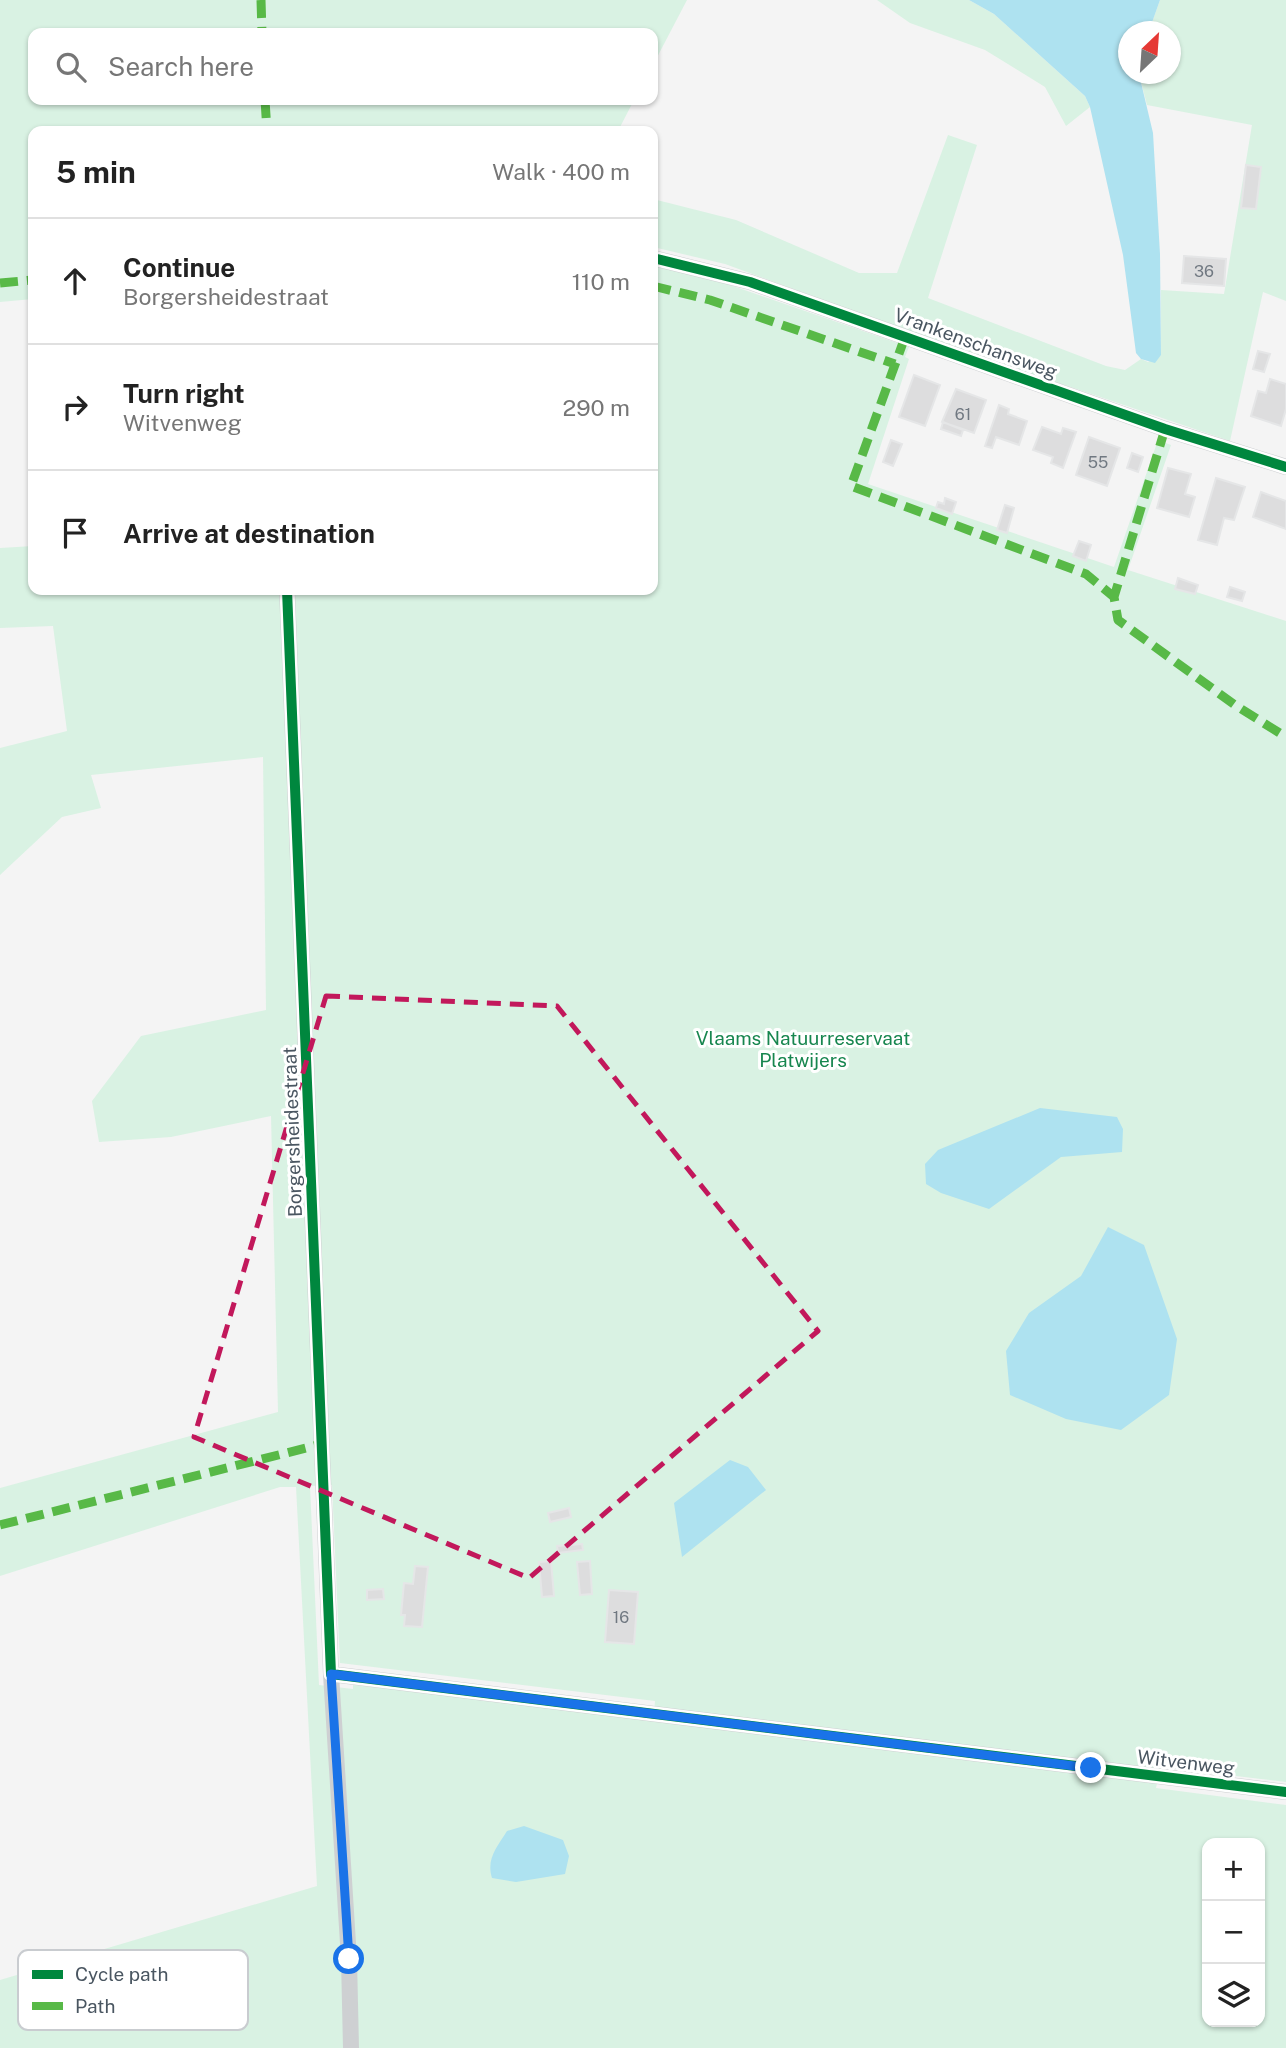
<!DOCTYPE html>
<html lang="en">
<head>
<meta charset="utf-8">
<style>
  :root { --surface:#fff; --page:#f6f6f6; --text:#222; --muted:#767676; --line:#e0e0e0 }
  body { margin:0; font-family:"Public Sans",sans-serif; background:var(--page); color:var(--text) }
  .controls { position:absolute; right:21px; bottom:21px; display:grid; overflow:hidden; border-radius:14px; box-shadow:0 2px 5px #0004 }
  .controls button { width:63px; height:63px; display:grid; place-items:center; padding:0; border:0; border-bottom:2px solid var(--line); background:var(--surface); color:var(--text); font:35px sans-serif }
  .compass { position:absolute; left:1118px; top:21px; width:63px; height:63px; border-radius:50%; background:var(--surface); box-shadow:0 2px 5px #0004; rotate:25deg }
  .stop { position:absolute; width:21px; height:21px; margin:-16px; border:5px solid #1a73e8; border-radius:50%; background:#fff }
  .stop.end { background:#1a73e8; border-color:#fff; box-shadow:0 2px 7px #0008 }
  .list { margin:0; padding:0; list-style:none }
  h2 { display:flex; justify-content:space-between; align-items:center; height:91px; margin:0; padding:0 28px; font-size:30px }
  h2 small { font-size:23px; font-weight:400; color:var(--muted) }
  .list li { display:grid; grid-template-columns:46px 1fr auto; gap:21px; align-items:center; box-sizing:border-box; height:126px; padding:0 28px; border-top:2px solid var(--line) }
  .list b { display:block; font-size:26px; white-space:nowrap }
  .list p { margin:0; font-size:23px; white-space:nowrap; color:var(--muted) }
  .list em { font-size:23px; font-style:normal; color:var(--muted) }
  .icon { flex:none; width:38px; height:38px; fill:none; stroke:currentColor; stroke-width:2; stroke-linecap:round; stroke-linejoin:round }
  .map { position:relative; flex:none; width:1286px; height:2048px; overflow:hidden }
  .search { position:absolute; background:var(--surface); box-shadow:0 2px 5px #0004; left:28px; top:28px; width:630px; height:77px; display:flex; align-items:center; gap:18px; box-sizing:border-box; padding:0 24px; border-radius:14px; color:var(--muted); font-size:26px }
  .panel { position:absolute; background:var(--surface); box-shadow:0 2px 5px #0004; left:28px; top:126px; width:630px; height:469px; border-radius:14px }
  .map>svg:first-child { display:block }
  .green { fill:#d9f2e3; fill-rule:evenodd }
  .water { fill:#aee2f0 }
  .building { fill:#ddddde; stroke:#e5e6e7; stroke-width:2 }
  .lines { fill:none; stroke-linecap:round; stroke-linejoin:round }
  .minor { stroke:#ced0d2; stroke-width:16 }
  .quiet { stroke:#58b947; stroke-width:9; stroke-dasharray:18 9; stroke-linecap:butt }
  .cycleway-casing { stroke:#fff; stroke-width:15 }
  .cycleway { stroke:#00873e; stroke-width:10 }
  .route { stroke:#1a73e8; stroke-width:9 }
  .marked { fill:none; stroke:#c2185b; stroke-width:5; stroke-dasharray:14 9; stroke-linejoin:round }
  .labels { text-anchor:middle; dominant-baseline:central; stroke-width:6; stroke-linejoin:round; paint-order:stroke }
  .number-label { font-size:16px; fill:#707881 }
  .street-label { font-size:19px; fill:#4a5661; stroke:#fff }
  .park-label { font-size:19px; fill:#17864f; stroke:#fff }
  .key { fill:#fff; stroke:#c9ccd0; stroke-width:2 }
  .key-label { font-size:19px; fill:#4a5661 }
</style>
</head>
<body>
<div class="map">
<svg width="1286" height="2048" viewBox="0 0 1286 2048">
  <rect width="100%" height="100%" fill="#f4f4f4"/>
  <!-- green -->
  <path class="green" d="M 0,0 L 687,0 L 653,65 L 653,33 L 33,33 L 33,100 L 634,100 L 618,131 L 33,131 L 33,299 L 0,302 Z
    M 877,0 L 969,0 L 994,14 L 1085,96 L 1090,107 L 1066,126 L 1045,87 L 985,50 L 910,23 Z
    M 1160,0 L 1286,0 L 1286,301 L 1263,292 L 1230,441 L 941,343 L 725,264 L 653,247 L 653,199 L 736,220 L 859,273 L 897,273 L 948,135 L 977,145 L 928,298 L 1106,366 L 1125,370 L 1141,359 L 1148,362 L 1161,355 L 1161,290 L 1224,294 L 1252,125 L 1147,105 L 1139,74 L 1170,74 L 1170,32 L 1149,31 Z
    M 653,265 L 707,277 L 909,347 L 905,357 L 909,359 L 868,484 L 1114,567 L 1158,440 L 1171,445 L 1128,570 L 1286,621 L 1286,1782 L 1161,1767 L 1156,1788 L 1286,1805 L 1286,2048 L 0,2048 L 0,1980 L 317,1886 L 296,1487 L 280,1487 L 0,1576 L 0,1488 L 278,1412 L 271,1116 L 171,1137 L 99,1142 L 92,1101 L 141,1036 L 266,1010 L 263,757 L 91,775 L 101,808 L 62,817 L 0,875 L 0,748 L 67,731 L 53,626 L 0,628 L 0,548 L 33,546 L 33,590 L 653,590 ZM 332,1485 L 340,1663 L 655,1701 L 654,1713 L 353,1685 L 353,1689 L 319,1685 L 310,1486 ZM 1207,1843 L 1260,1843 L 1260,2022 L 1207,2022 Z"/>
  <!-- water -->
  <path class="water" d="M 969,0 L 1160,0 L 1149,31 L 1128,32 L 1128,74 L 1139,74 L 1153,133 L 1160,254 L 1161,355 L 1155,363 L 1141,359 L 1136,353 L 1123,255 L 1090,107 L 1085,96 L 994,14 Z
    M 1040,1108 L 1117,1117 L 1123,1129 L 1122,1152 L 1061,1157 L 989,1209 L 941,1193 L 926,1184 L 925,1164 L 938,1150 Z
    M 1108,1227 L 1144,1245 L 1177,1339 L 1169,1395 L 1121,1430 L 1066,1419 L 1010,1395 L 1006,1351 L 1029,1313 L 1081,1276 Z
    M 730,1460 L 748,1467 L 766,1490 L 682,1557 L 674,1503 Z
    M 524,1826 L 563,1840 L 569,1856 L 565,1874 L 516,1882 L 492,1878 C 486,1859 497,1847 507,1831 Z"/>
  <!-- building -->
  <path class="building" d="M 1246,165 L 1261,167 L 1256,209 L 1241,208 Z
    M 1184,256 L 1226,259 L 1224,286 L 1182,283 Z
    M 1258,351 L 1270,354 L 1264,372 L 1253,369 Z
    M 914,375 L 940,385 L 925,426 L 899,417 Z
    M 1270,379 L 1286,384 L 1286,409 L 1281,426 L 1251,416 L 1258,391 L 1266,393 Z
    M 956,389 L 986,400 L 974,433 L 942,422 Z
    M 999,405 L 1009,409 L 1008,414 L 1027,421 L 1019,445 L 996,437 L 992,448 L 985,446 Z
    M 943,422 L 963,430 L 961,436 L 941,429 Z
    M 1042,427 L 1061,434 L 1063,428 L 1076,432 L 1063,468 L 1051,463 L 1053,457 L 1033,450 Z
    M 1089,437 L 1120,448 L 1107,486 L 1076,475 Z
    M 891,440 L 902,444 L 893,466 L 883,462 Z
    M 1132,453 L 1143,457 L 1138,472 L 1127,468 Z
    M 1168,468 L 1191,474 L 1185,494 L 1195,497 L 1189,517 L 1157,508 Z
    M 1216,478 L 1245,487 L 1234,520 L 1224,518 L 1217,545 L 1198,540 Z
    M 1261,492 L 1286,501 L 1286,529 L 1253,517 Z
    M 945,498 L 956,502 L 952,514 L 936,508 L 938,502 L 944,504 Z
    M 1005,505 L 1014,508 L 1007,533 L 997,530 Z
    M 1079,541 L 1091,545 L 1086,561 L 1073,556 Z
    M 1178,578 L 1198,585 L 1195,594 L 1175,589 Z
    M 1230,587 L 1245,592 L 1242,601 L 1227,597 Z
    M 569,1508 L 571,1517 L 550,1522 L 548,1513 Z
    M 582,1544 L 583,1550 L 558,1553 L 557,1546 Z
    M 551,1561 L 554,1596 L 542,1597 L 539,1562 Z
    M 590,1561 L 592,1594 L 580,1595 L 577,1562 Z
    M 415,1566 L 428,1567 L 422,1627 L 404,1626 L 405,1615 L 401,1615 L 404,1583 L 413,1584 Z
    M 383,1589 L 384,1599 L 367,1600 L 367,1590 Z
    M 609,1590 L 638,1592 L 634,1644 L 605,1642 Z"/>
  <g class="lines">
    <!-- minor -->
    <path class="minor" d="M 653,258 L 750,282 L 1165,429 L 1286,467
      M 287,590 L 331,1674 L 349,1959 L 351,2048
      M 331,1674 L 1286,1792"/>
    <!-- quiet -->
    <path class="quiet" d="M 261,0 L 262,33
      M 265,100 L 267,131
      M 0,283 L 33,280
      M 653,286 L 710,300 L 895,364
      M 905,337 L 851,486 L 1086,574 L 1114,597
      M 1165,429 L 1114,597 L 1118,620 L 1235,705 L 1286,737
      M 0,1525 L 322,1444"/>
    <!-- cycleway casing -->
    <g class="cycleway-casing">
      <path id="cycleway" d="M 653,258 L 750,282 L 1165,429 L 1286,467
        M 287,590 L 331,1674 L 1286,1792"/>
    </g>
    <!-- cycleway -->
    <use href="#cycleway" class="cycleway"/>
  </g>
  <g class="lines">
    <!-- route -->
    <path class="route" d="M 349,1959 L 331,1674 L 1091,1768"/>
  </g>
  <!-- marked area -->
  <path class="marked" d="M 326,996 L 557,1006 L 818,1331 L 529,1578 L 194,1437 Z"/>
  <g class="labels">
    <!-- number labels -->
    <g class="number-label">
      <text x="1204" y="271">36</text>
      <text x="963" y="414">61</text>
      <text x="1098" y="462">55</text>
      <text x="621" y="1617">16</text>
    </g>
    <!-- street labels -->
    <g class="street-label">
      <text transform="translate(976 343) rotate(20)">Vrankenschansweg</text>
      <text transform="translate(292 1132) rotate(-92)">Borgersheidestraat</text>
      <text transform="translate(1186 1762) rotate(7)">Witvenweg</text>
    </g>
    <!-- park labels -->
    <g class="park-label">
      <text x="803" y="1038">Vlaams Natuurreservaat<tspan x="803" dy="22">Platwijers</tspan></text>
    </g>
  </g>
  <!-- legend -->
  <rect x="18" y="1950" width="230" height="80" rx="10" class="key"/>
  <rect x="32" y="1970" width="31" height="9" fill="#00873e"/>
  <rect x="32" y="2002" width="31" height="8" fill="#58b947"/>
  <g class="key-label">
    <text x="75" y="1981">Cycle path</text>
    <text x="75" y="2013">Path</text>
  </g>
</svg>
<div class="controls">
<button>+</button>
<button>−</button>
<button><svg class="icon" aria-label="layers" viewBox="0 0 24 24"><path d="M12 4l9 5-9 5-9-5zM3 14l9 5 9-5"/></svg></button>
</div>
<svg class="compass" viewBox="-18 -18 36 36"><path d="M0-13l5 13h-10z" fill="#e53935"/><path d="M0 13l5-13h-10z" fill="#767676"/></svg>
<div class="stop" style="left:349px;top:1959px"></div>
<div class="stop end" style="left:1091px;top:1768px"></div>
<div class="search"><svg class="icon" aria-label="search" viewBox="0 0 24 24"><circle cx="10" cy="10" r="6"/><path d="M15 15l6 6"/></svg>Search here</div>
<section class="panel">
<h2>5 min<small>Walk · 400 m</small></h2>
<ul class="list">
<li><svg class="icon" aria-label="ahead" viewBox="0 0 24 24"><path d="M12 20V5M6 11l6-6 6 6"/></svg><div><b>Continue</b><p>Borgersheidestraat</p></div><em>110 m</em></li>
<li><svg class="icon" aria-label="right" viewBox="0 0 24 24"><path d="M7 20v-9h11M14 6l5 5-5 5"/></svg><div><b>Turn right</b><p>Witvenweg</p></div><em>290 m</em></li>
<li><svg class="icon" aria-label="arrive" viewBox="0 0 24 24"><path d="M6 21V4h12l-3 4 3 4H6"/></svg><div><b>Arrive at destination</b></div></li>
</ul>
</section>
</div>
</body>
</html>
